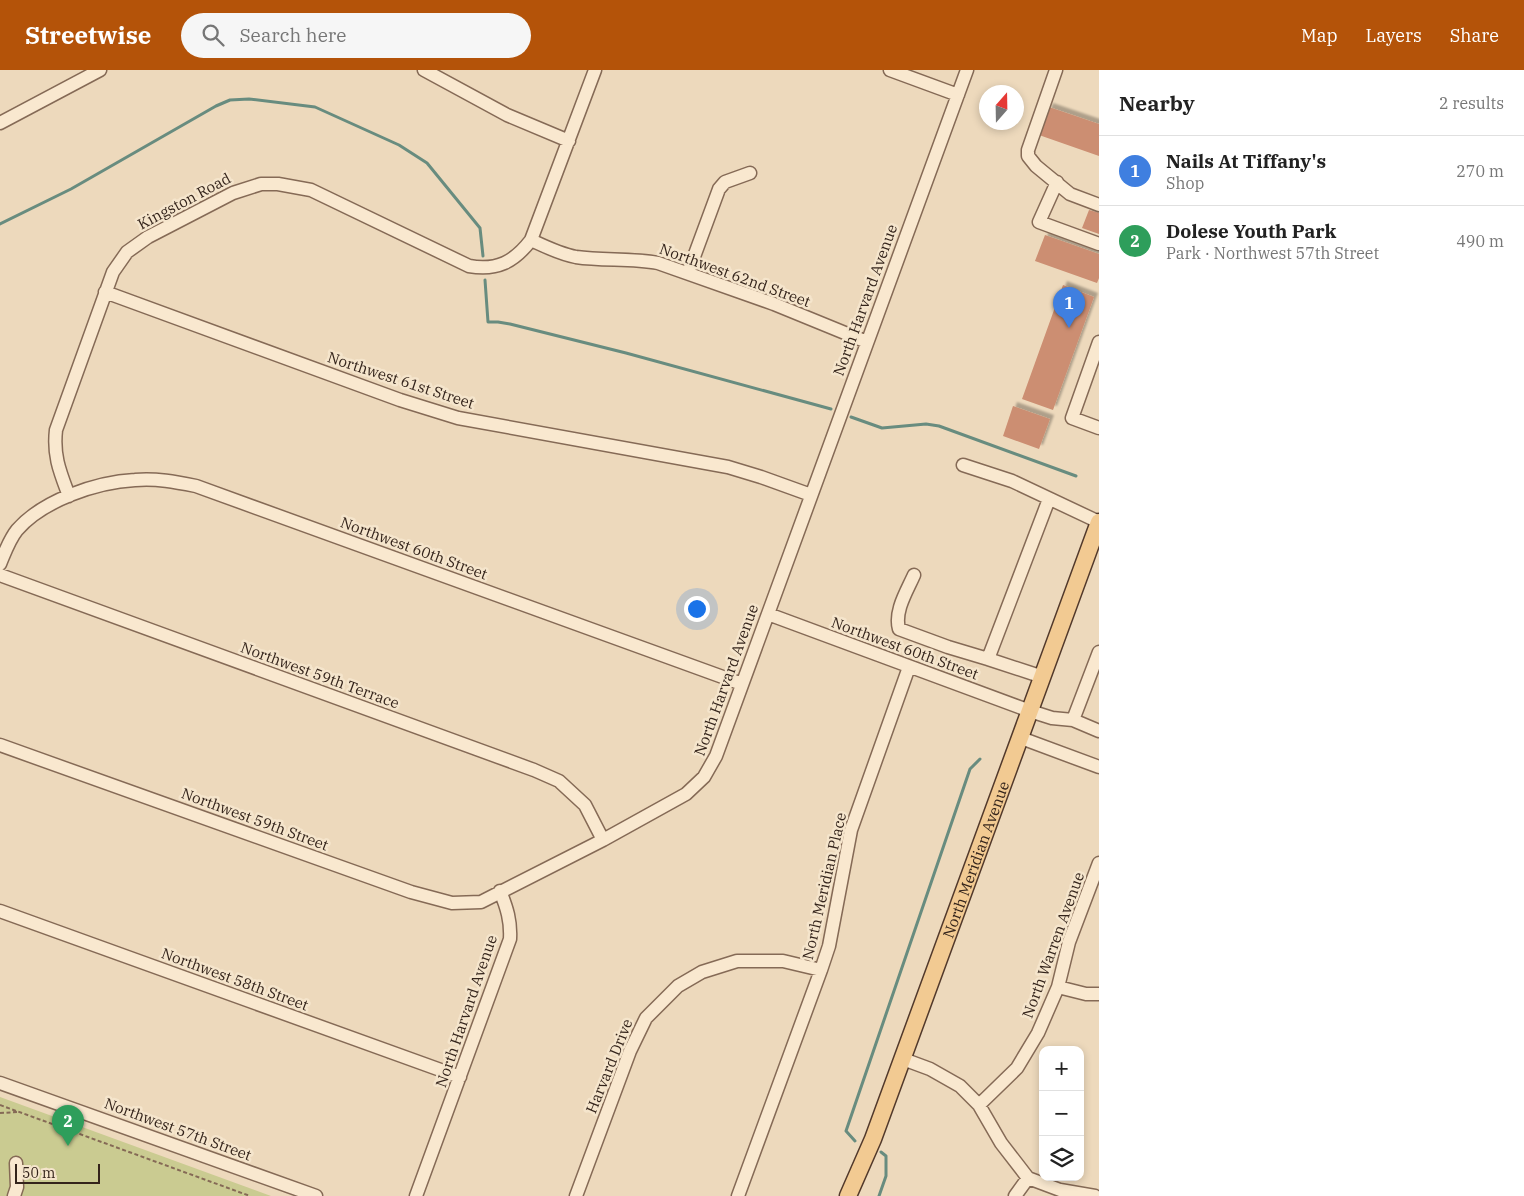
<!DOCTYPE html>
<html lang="en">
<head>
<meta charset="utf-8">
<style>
  :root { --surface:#fff; --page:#f6f6f6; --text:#222; --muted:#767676; --line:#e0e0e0; --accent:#b45309 }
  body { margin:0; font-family:"IBM Plex Serif",serif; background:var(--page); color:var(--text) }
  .controls { position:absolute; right:15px; bottom:15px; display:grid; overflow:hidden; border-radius:10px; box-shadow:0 2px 8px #0003 }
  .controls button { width:45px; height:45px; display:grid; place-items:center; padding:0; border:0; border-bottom:1px solid var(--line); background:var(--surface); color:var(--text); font:25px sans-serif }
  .compass { position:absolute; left:979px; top:15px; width:45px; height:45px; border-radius:50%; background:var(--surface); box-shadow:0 2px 8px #0003; rotate:20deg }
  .scale { position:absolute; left:15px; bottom:12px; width:85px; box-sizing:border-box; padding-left:5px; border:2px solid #34241b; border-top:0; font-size:14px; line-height:18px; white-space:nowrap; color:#34241b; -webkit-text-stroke:4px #f5e5cc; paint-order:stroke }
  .you { position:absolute; left:696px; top:538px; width:18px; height:18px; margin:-12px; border:4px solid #fff; border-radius:50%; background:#1a73e8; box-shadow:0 0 0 8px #1a73e833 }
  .badge { display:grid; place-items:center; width:32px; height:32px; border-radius:50%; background:var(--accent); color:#fff; font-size:16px; font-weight:700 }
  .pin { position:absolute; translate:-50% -41px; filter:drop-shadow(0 1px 2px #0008) }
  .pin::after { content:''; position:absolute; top:26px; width:18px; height:15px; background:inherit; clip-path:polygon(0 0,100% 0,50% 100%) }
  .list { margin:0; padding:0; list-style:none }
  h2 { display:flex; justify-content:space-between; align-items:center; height:65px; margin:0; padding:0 20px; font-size:21px }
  h2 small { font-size:16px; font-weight:400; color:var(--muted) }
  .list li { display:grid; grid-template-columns:32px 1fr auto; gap:15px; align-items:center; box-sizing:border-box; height:70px; padding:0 20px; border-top:1px solid var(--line) }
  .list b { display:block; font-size:19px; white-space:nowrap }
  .list p { margin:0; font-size:16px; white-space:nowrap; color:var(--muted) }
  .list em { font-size:16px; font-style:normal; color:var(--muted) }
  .icon { flex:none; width:28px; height:28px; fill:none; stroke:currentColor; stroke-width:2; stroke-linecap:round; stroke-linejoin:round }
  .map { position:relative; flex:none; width:1099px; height:1126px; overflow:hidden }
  header { display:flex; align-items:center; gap:30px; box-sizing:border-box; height:70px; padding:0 25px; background:var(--accent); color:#fff }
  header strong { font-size:24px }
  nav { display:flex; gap:28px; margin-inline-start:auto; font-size:18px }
  .search { width:350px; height:45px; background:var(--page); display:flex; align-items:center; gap:12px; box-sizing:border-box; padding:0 18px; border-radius:28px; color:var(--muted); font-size:19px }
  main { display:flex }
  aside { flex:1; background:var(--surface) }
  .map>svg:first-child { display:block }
  .green { fill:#cacb91 }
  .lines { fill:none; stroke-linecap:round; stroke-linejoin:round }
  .stream { stroke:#688c7f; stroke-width:3 }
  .building { fill:#cc8e72; filter:url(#shadow) }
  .minor-casing { stroke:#856a56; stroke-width:15 }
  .major-casing { stroke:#52392b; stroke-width:19 }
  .path { stroke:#856a56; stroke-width:2; stroke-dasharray:4 2.5; stroke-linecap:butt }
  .minor { stroke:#f9e8cf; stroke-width:12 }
  .major { stroke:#f2ca92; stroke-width:16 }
  .labels { text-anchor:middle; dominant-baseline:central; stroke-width:5; stroke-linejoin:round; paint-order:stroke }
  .street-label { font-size:15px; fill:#34241b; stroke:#f5e5cc }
</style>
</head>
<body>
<header>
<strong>Streetwise</strong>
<div class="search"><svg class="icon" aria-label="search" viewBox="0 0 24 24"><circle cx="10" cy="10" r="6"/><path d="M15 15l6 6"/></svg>Search here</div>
<nav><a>Map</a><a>Layers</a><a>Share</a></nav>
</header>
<main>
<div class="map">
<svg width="1099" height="1126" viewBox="0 0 1099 1126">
  <defs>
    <filter id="shadow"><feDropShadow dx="4" dy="-4" stdDeviation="1" flood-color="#0004"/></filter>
  </defs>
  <rect width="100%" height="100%" fill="#edd9bc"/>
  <!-- green -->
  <path class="green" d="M 0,1027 L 271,1126 L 0,1126 Z"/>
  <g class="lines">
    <!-- stream -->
    <path class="stream" d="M 0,154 L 71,119 L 216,36 L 230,30 L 249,29 L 315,37 L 399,75 L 427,93 L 480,158 L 483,186
      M 485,210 L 488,252 L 498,252 L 510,254 L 626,283 L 831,339
      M 851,347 L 882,358 L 926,354 L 939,356 L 1076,406
      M 855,1071 L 846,1061 L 970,699 L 980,689
      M 879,1126 L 886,1106 L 886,1086 L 881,1082"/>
  </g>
  <!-- building -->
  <path class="building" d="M 1049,37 L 1099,54 L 1099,86 L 1039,65 Z
    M 1089,140 L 1099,143 L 1099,164 L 1082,158 Z
    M 1045,165 L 1099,184 L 1099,208 L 1097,213 L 1035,191 Z
    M 1063,215 L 1094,227 L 1053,340 L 1022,329 Z
    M 1013,336 L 1050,349 L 1039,379 L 1003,366 Z"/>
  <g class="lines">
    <!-- minor casing -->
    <g class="minor-casing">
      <path id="minor" d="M 424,0 L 507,45 L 569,71
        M 890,0 L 958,25
        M 1056,0 L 1028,80 L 1028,86 L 1036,96 L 1070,124 L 1099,135
        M 0,53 L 100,0
        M 1057,112 L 1039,152 L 1099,174
        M 531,170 C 546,177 560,184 576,187 C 603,191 631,188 658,193 L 774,234 L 867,272
        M 688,203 L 719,119 L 725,112 L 750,103
        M 105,222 L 400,330 L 458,348 L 728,397 L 761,407 L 811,425
        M 1099,272 L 1072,348 L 1099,358
        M 963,395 L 1012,411 L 1099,452
        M 69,426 C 60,402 53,386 56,360 L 113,202 L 127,182 L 148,167 L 233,123 L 261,114 L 278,114 L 311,120 L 469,196 C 497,201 514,192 531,170 L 595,0
        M 0,494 C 5,482 9,470 17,460 C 43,430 97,412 135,410 C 156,408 176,412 196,416 L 742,614
        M 0,505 L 534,700 L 559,711 L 585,735 L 603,770
        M 914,505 C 907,521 894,541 899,559 L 948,577 L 988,589 L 1049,429
        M 768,544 L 1030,641 L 1052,648 L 1073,650
        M 1099,582 L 1073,650 L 1099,661
        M 988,589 L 1043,607
        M 1021,668 L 1099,697
        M 0,675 L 411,822 L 452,833 L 481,832 L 603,770 L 686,724 L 704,707 L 716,686 L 967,0
        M 0,841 L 460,1007
        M 1058,917 L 1086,924 L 1099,924
        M 903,989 L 930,999 L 960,1016 L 979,1035 L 1001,1073 L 1028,1108 L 1060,1120 L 1095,1126
        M 0,1013 L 316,1126
        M 979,1035 L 1017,998 L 1038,963 L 1058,917 L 1069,872 L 1099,793
        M 14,1126 L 17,1117 L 16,1093
        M 416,1126 L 510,869 C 511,851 507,838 500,821
        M 576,1126 L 630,981 L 646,948 L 678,916 L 702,902 L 737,891 L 783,891 L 821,900
        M 738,1126 L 821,900 L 829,876 L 851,760 L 909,597
        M 1015,1126 L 1028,1108"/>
    </g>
    <!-- major casing -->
    <g class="major-casing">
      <g id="major">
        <path id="s1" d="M 848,1126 L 873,1069 L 1099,452"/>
      </g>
    </g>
    <!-- path -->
    <path class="path" d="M 0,1035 L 250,1126
      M 0,1043 L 18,1042"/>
    <!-- minor -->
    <use href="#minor" class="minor"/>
    <!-- major -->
    <use href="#major" class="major"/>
  </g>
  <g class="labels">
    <!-- street labels -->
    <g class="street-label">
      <text transform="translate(184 131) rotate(-28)">Kingston Road</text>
      <text transform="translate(735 205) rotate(20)">Northwest 62nd Street</text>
      <text transform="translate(865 230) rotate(-70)">North Harvard Avenue</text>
      <text transform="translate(401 310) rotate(18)">Northwest 61st Street</text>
      <text transform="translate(414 478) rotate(20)">Northwest 60th Street</text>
      <text transform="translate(905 578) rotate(20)">Northwest 60th Street</text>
      <text transform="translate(320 605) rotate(20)">Northwest 59th Terrace</text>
      <text transform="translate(726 610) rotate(-70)">North Harvard Avenue</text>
      <text transform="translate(255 749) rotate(20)">Northwest 59th Street</text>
      <text stroke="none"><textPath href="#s1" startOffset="360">North Meridian Avenue</textPath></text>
      <text transform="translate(824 816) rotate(-77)">North Meridian Place</text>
      <text transform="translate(1053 875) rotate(-70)">North Warren Avenue</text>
      <text transform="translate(235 909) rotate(20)">Northwest 58th Street</text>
      <text transform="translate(466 941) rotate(-71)">North Harvard Avenue</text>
      <text transform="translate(609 996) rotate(-68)">Harvard Drive</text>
      <text transform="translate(178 1059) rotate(20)">Northwest 57th Street</text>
    </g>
  </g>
</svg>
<div class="controls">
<button>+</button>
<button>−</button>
<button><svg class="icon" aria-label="layers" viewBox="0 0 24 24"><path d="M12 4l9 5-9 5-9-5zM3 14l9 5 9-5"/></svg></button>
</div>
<svg class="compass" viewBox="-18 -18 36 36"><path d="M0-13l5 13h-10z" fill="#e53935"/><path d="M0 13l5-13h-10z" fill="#767676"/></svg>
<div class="scale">50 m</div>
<div class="you"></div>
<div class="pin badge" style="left:1069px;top:258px;background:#3f7fe0">1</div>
<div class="pin badge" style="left:68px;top:1076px;background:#2e9e5b">2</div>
</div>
<aside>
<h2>Nearby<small>2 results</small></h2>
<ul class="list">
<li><span class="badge" style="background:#3f7fe0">1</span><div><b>Nails At Tiffany's</b><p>Shop</p></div><em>270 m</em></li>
<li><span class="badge" style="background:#2e9e5b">2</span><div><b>Dolese Youth Park</b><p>Park · Northwest 57th Street</p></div><em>490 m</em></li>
</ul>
</aside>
</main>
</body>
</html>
